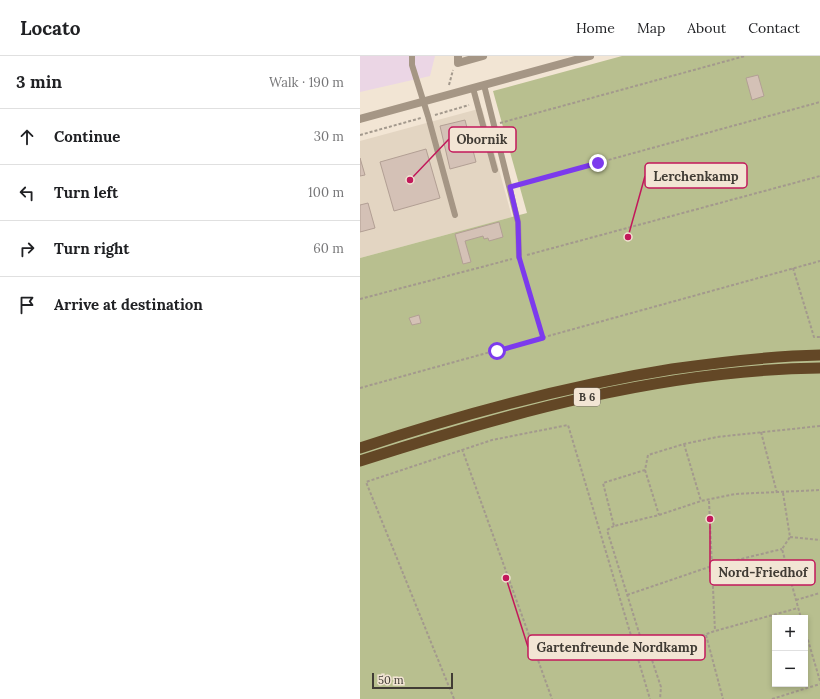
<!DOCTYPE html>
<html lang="en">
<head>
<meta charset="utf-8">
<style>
  :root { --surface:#fff; --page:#f6f6f6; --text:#202124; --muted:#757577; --line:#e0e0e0 }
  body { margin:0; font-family:Lora,serif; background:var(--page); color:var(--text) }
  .controls { position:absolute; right:12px; bottom:12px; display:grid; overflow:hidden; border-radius:0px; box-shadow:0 2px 6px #0003 }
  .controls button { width:36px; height:36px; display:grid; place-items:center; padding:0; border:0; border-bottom:1px solid var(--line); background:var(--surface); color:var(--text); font:20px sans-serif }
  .scale { position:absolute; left:12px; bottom:10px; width:81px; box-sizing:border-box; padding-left:4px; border:2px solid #413c35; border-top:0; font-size:11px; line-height:14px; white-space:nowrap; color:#413c35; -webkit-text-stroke:3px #f2e5d4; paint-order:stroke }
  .stop { position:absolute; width:12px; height:12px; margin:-9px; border:3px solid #7c3aed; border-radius:50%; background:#fff }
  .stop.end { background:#7c3aed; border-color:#fff; box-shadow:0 1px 4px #0008 }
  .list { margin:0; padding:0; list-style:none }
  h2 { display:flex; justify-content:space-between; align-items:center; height:52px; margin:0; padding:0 16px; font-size:17px }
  h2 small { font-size:13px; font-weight:400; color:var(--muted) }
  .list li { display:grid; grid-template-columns:26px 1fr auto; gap:12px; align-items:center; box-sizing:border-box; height:56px; padding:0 16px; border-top:1px solid var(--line) }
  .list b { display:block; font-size:15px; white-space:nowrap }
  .list em { font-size:13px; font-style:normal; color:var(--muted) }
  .icon { flex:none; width:22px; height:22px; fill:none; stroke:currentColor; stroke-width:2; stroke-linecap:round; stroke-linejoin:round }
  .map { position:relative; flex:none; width:460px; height:643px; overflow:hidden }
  header { display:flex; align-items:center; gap:24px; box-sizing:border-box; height:56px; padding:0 20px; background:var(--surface); border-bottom:1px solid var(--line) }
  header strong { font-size:19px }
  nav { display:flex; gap:22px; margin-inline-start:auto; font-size:14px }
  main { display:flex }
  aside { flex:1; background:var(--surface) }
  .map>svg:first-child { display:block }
  .commercial { fill:#e3d5c2 }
  .industrial { fill:#ebd6e5 }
  .green { fill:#b8bf8f; fill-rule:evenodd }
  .building { fill:#d4c1b6; stroke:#b29f94 }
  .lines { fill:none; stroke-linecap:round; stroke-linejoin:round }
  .path { stroke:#a3998d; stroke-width:2; stroke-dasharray:3 2; stroke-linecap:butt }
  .service { stroke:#a59685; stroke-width:6 }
  .minor { stroke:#a59685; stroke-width:8 }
  .tertiary { stroke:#a59685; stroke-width:8 }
  .trunk { stroke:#634726; stroke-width:11 }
  .route { stroke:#7c3aed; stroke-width:5 }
  .labels { text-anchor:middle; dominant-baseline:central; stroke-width:3.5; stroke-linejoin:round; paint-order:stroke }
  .shield { fill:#f2e5d4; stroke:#766f65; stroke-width:1 }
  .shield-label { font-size:11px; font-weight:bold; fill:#413c35 }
  .leader { fill:none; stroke:#c2185b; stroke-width:1.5 }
  .callout-dot { fill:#c2185b; stroke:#f2e5d4; stroke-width:1.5 }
  .callout { fill:#f2e5d4; stroke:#c2185b; stroke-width:1.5 }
  .callout-label { font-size:13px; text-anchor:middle; font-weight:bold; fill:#413c35 }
</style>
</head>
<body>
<header>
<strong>Locato</strong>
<nav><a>Home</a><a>Map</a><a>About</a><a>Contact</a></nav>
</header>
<main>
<aside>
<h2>3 min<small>Walk · 190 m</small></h2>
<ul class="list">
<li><svg class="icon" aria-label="ahead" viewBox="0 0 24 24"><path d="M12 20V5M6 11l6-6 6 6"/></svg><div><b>Continue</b></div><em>30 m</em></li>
<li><svg class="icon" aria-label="left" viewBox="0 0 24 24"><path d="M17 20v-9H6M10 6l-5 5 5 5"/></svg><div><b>Turn left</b></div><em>100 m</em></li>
<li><svg class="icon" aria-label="right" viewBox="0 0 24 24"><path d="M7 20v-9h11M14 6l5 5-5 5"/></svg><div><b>Turn right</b></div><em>60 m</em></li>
<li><svg class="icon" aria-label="arrive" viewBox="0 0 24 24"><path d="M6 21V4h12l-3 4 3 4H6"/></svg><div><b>Arrive at destination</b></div></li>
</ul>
</aside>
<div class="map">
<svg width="460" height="643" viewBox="0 0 460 643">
  <rect width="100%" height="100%" fill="#f2e5d4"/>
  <!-- commercial -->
  <path class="commercial" d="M 122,52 L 152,161 L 0,202 L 0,85 Z"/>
  <!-- industrial -->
  <path class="industrial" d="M 0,0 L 75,0 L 70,20 L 0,36 Z"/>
  <!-- green -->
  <path class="green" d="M 262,0 L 460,0 L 460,643 L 0,643 L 0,202 L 167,157 L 133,35 ZM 415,562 L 445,562 L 445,628 L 415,628 Z"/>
  <!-- building -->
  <path class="building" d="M 398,19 L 404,40 L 392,44 L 386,22 Z
    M 105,64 L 116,106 L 90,113 L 80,70 Z
    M 66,93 L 80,142 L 34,155 L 20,106 Z
    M 0,102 L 5,119 L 0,120 Z
    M 8,147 L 15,172 L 0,176 L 0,149 Z
    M 139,166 L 143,181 L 129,185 L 128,182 L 124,183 L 123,180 L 105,185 L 111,206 L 103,208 L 95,178 Z
    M 59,259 L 61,267 L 52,269 L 49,262 Z"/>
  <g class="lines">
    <!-- path -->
    <path class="path" d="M 89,29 L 93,14
      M 75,59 L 109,49
      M 140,67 L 385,0
      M 0,79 L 61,62
      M 157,129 L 460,46
      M 167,199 L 460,120
      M 161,208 L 183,282
      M 433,212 L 454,281 L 460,281
      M 0,243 L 152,203
      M 0,332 L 460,205
      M 460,370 L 357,381 L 324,388 L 288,399 L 285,414 L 243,427 L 254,470 L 299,459 L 341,445 L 375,438 L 460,434
      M 401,376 L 417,437
      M 324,388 L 341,445
      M 102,393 L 192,643
      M 285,414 L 299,459
      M 423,437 L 430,481 L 422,493 L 441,562
      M 349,445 L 355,575
      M 254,470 L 247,474 L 286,599 L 290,598 L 301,631 L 300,643
      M 430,481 L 460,484
      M 267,539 L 352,510 L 422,493
      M 436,544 L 460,537
      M 445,574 L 460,625
      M 346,579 L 363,643
      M 290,598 L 355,575 L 438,552
      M 94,643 L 6,426 L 132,384 L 208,369 L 290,643
      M 412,643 L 460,628"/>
    <!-- service -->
    <path class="service" d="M 52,0 L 52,9 L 68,60 L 95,159
      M 124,29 L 158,166 L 159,201
      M 113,32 L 135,114"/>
    <!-- minor -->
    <path class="minor" d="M 98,0 L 98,7 L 123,0"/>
    <!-- tertiary -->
    <path class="tertiary" d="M 0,63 L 230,0"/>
    <!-- trunk -->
    <path class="trunk" d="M 0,392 C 102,358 206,330 312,313 C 361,306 410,300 460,299
      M 0,405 C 149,357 302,314 460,312"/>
  </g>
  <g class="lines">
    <!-- route -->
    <path class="route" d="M 137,295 L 183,282 L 159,201 L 158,166 L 150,131 L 238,107"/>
  </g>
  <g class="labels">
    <!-- shield labels -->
    <rect class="shield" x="214" y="332" width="26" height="18" rx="3"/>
    <g class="shield-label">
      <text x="227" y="341">B 6</text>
    </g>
  </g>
  <!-- callouts -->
  <path class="leader" d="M50 124L89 83M268 181L285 120M350 463L350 516M146 522L168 591"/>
  <g class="callout-dot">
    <circle cx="50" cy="124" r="4"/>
    <circle cx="268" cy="181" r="4"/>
    <circle cx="350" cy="463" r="4"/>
    <circle cx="146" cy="522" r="4"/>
  </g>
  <g class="callout">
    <rect x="89" y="71" width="67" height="25" rx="4"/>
    <rect x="285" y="107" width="102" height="25" rx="4"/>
    <rect x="350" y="504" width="105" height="25" rx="4"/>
    <rect x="168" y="579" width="177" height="25" rx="4"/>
  </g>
  <g class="callout-label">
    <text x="122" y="88">Obornik</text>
    <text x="336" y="125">Lerchenkamp</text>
    <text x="403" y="521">Nord-Friedhof</text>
    <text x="257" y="596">Gartenfreunde Nordkamp</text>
  </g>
</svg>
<div class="controls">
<button>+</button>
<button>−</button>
</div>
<div class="scale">50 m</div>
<div class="stop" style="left:137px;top:295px"></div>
<div class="stop end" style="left:238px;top:107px"></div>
</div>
</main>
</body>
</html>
